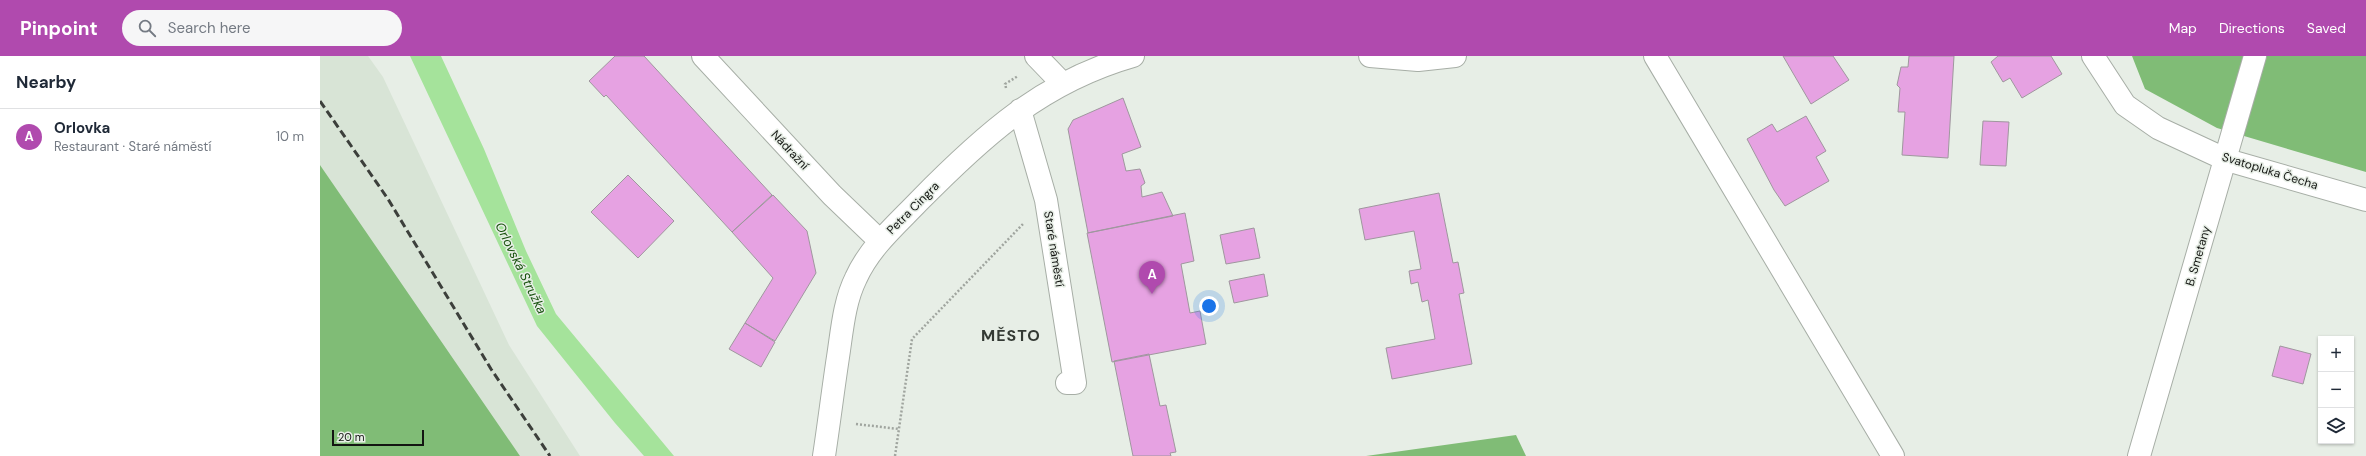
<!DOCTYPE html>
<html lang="en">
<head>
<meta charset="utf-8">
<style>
  :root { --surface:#fff; --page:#f6f6f7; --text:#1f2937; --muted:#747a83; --line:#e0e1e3; --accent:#b04aae }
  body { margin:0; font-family:"DM Sans",sans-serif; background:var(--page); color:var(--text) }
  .controls { position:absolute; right:12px; bottom:12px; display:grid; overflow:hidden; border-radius:0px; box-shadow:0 1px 3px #0004 }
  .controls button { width:36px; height:36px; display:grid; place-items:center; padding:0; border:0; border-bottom:1px solid var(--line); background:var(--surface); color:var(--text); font:20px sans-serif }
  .scale { position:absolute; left:12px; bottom:10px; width:92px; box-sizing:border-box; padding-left:4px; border:2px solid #131512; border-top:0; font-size:11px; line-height:14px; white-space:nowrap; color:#131512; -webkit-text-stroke:3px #e7eee6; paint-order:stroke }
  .you { position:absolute; left:889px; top:250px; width:14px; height:14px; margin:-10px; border:3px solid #fff; border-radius:50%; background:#1a73e8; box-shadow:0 0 0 6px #1a73e833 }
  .badge { display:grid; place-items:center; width:26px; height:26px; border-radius:50%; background:var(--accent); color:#fff; font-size:13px; font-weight:700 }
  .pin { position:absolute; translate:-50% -33px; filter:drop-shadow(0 1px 2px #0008) }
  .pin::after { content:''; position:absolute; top:21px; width:14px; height:12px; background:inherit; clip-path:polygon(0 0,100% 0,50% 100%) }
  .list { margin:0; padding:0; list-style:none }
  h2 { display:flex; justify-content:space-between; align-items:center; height:52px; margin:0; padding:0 16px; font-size:17px }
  h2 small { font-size:13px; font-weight:400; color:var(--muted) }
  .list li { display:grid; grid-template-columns:26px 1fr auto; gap:12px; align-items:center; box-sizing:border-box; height:56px; padding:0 16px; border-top:1px solid var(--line) }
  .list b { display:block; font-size:15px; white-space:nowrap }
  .list p { margin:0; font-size:13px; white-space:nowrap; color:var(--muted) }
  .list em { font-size:13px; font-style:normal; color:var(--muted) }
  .icon { flex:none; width:22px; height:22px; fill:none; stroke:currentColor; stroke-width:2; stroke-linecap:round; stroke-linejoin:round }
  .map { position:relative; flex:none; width:2046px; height:400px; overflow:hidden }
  header { display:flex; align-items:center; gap:24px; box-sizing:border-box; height:56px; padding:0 20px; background:var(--accent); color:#fff }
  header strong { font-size:19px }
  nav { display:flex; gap:22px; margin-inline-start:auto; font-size:14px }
  .search { width:280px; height:36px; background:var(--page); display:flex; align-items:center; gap:10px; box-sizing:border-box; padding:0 14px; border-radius:22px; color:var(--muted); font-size:15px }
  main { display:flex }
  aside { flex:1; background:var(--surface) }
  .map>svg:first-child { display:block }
  .built { fill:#d8e4d6 }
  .forest { fill:#80bc76 }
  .water { fill:#a5e39b }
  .building { fill:#e6a2e2; stroke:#9f979e }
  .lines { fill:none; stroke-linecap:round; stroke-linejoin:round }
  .minor-casing { stroke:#a7aea6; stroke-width:24 }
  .path { stroke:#a0a59f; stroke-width:2.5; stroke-dasharray:2 2; stroke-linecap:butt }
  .minor { stroke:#fff; stroke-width:22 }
  .rail { stroke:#3c3f3b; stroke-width:3; stroke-dasharray:8 4; stroke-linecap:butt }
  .labels { text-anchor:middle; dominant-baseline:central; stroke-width:3; stroke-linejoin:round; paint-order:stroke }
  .street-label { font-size:12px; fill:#131512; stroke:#e7eee6 }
  .water-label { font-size:13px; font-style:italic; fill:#18530e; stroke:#e7eee6 }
  .district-label { font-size:16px; font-weight:bold; letter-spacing:1px; fill:#343a34; stroke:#e7eee6 }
</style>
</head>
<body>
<header>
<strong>Pinpoint</strong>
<div class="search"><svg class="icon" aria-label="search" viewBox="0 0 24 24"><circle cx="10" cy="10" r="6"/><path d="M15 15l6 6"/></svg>Search here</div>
<nav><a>Map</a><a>Directions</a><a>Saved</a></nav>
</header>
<main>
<aside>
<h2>Nearby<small></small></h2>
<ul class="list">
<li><span class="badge">A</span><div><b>Orlovka</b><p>Restaurant · Staré náměstí</p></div><em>10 m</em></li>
</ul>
</aside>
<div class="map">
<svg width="2046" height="400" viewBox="0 0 2046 400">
  <rect width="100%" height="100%" fill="#e7eee6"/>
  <!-- built -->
  <path class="built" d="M 0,0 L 48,0 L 63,21 L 189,289 L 260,400 L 200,400 L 147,326 L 0,109 Z"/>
  <!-- forest -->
  <path class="forest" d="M 1812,0 L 2046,0 L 2046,116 L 1897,72 L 1825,33 Z
    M 0,109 L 200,400 L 0,400 Z
    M 1196,379 L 1206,400 L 1046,400 Z"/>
  <!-- water -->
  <path class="water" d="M 90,0 L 121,0 L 164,93 L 206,195 L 236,258 L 354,400 L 324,400 L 295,367 L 217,270 Z"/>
  <!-- building -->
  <path class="building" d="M 295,0 L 324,0 L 452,139 L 412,176 L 286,39 L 284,41 L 269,25 Z
    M 1463,0 L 1513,0 L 1529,24 L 1491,48 Z
    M 1589,0 L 1634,0 L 1628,102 L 1582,99 L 1585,56 L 1578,56 L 1580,32 L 1577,29 L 1581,11 L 1588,11 Z
    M 1678,0 L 1731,0 L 1742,18 L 1702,42 L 1690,22 L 1683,26 L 1671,6 Z
    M 803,42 L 821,91 L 802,98 L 806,115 L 820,113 L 825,127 L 821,130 L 822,141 L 842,136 L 853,160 L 768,177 L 748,73 L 753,64 Z
    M 1486,60 L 1506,95 L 1496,101 L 1509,125 L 1465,150 L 1454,134 L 1427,83 L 1452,68 L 1457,76 Z
    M 1663,65 L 1689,66 L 1686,110 L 1660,109 Z
    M 308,119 L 354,165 L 318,202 L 271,156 Z
    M 1119,137 L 1133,207 L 1138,206 L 1144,237 L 1139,238 L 1152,308 L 1072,323 L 1066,292 L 1115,283 L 1108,244 L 1102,246 L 1098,226 L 1091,228 L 1089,215 L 1101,213 L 1094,175 L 1045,184 L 1039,153 Z
    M 453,139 L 487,175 L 496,217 L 455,285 L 425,267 L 453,222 L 412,176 Z
    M 865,157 L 874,205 L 861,208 L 870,257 L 880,255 L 886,288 L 792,306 L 767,177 Z
    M 934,172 L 940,202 L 906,208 L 900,179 Z
    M 944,218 L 948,240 L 914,247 L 909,225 Z
    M 425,267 L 455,286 L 441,311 L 409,293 Z
    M 1960,290 L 1991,298 L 1983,328 L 1952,320 Z
    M 829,298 L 840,350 L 846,349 L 856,396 L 850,397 L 851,400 L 813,400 L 794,305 Z"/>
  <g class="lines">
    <!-- minor casing -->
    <g class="minor-casing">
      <path id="minor" d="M 383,0 L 512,139 L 560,185
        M 716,0 L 742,27
        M 1050,0 L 1098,4 L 1135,0
        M 1335,0 L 1573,400
        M 1773,0 L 1805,49 L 1838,72 L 1907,104 L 2046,144
        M 700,54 L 726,144 L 755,327 L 747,327
        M 504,400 C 509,367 513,334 518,301 C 522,275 524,246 536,222 C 550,191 576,169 599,145 C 664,79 722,26 813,0
        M 1819,400 L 1935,0"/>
    </g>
    <!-- path -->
    <path class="path" d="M 686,32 L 685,28 L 698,20
      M 536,368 L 579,373
      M 575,400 L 592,283 L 703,168"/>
    <!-- minor -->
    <use href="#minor" class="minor"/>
    <!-- rail -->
    <path class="rail" d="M 0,45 L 68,143 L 171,313 L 230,400"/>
  </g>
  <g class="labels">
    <!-- street labels -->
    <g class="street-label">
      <text transform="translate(470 94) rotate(47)">Nádražní</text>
      <text transform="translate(1950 115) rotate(17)">Svatopluka Čecha</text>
      <text transform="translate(593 152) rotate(-45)">Petra Cingra</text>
      <text transform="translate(734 193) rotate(81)">Staré náměstí</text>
      <text transform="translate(1878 200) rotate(-74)">B. Smetany</text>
    </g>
    <!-- water labels -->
    <g class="water-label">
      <text transform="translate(201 212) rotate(64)">Orlovská Stružka</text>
    </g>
    <!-- district labels -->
    <g class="district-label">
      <text x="691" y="279">MĚSTO</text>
    </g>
  </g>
</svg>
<div class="controls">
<button>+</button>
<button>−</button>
<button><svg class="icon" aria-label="layers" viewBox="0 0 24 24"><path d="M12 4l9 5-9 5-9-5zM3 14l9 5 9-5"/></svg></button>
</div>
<div class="scale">20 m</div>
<div class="you"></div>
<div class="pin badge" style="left:832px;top:238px">A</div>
</div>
</main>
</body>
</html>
